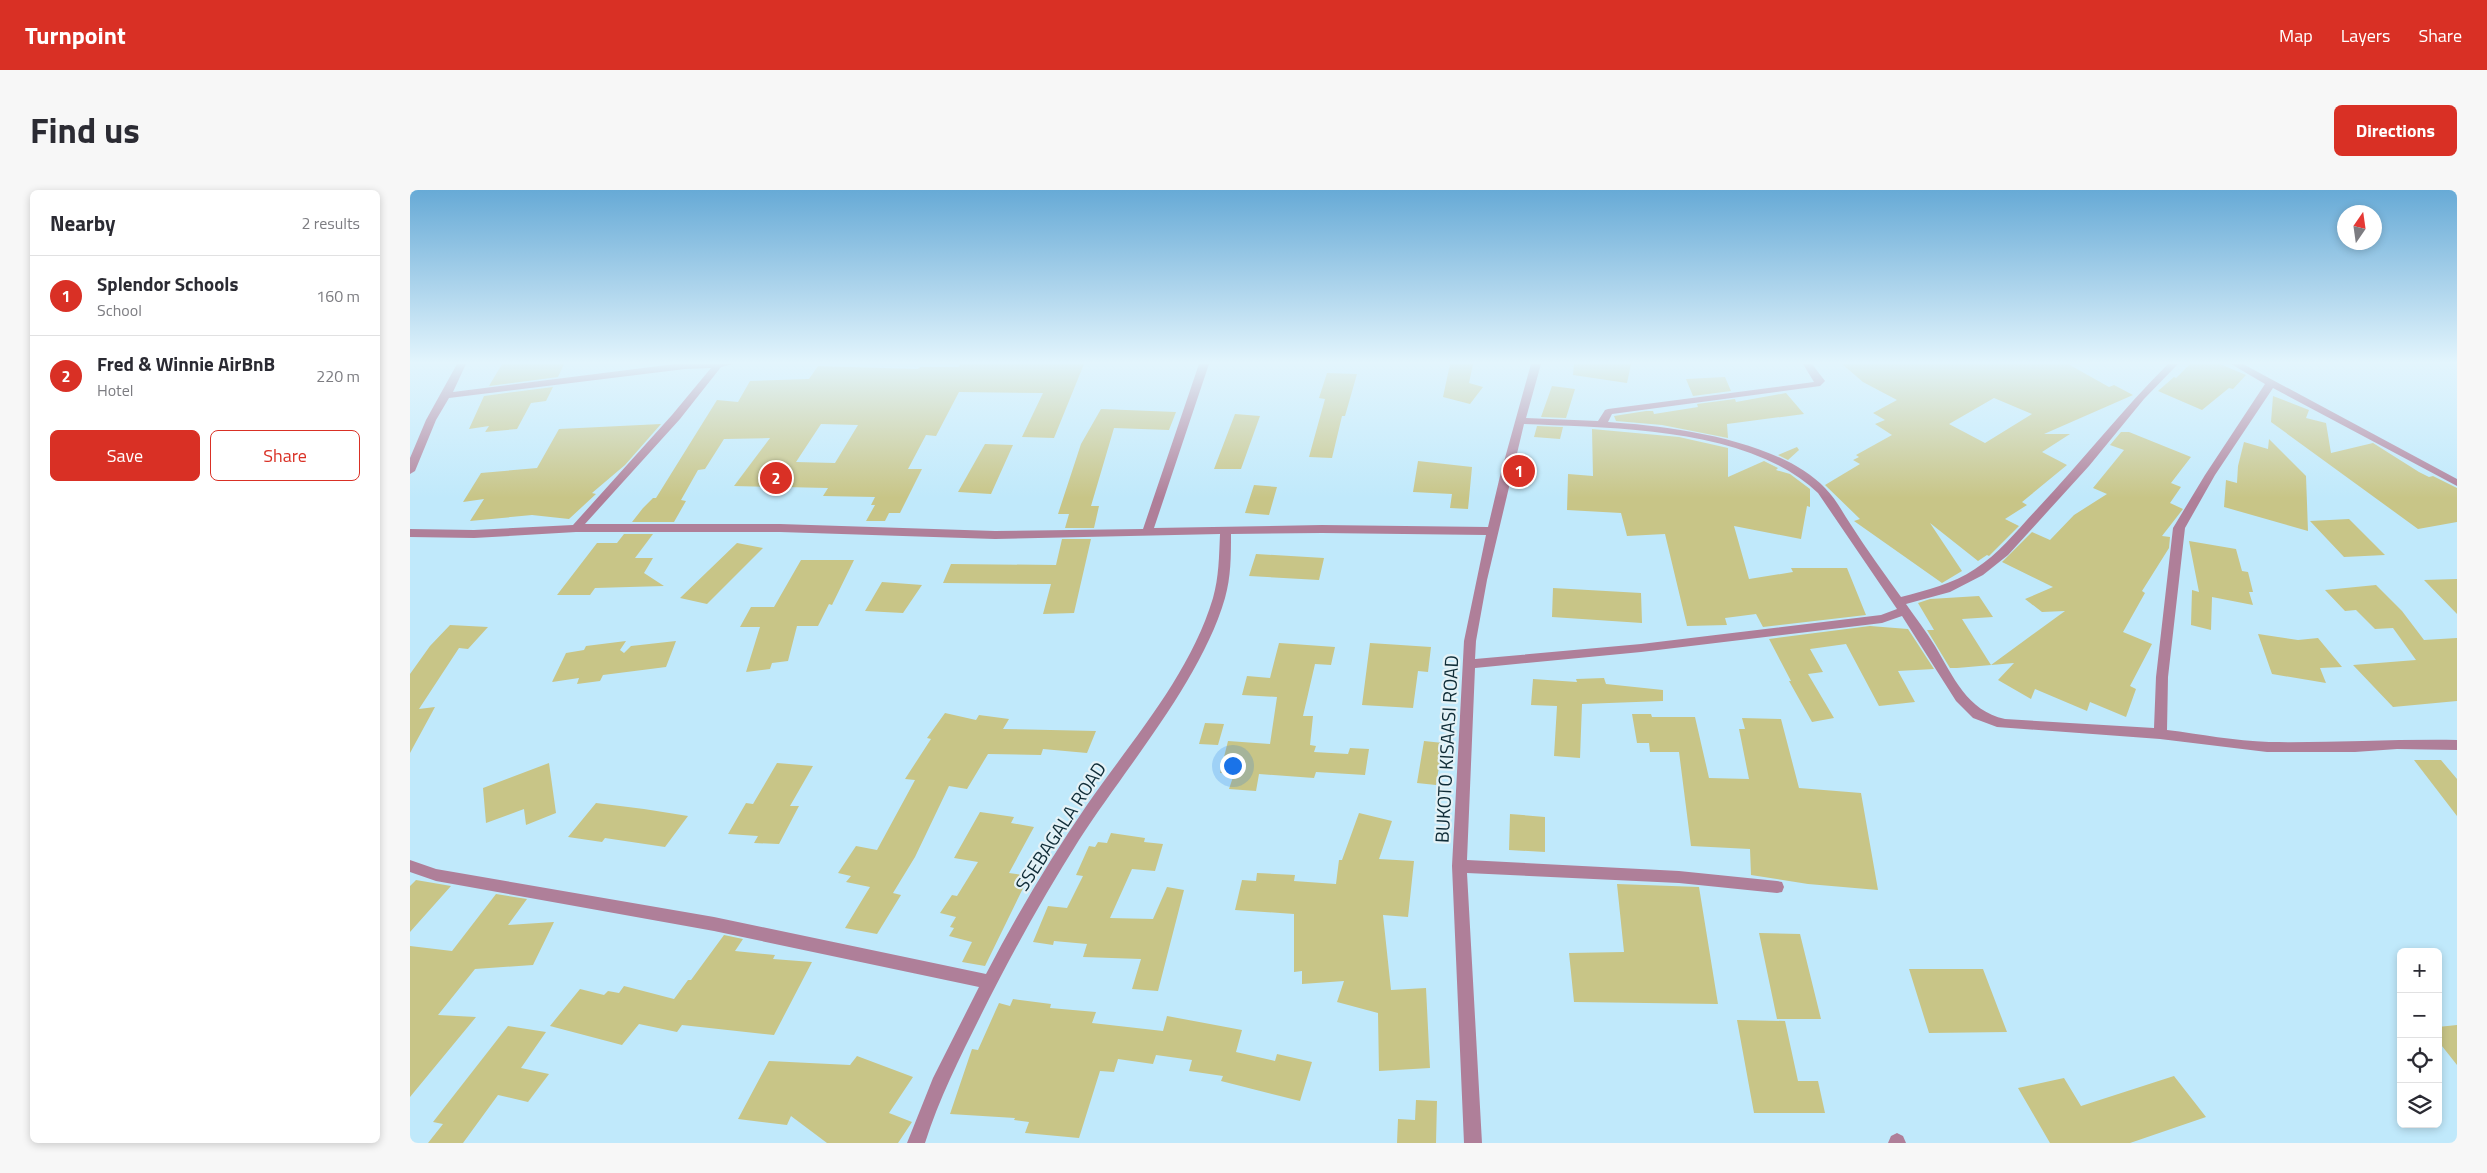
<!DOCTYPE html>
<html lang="en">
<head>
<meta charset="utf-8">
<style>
  :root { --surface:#fff; --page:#f7f7f7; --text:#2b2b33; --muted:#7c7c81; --line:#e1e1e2; --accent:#d93025 }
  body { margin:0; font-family:"Titillium Web",sans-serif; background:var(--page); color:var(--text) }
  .controls { position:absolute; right:15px; bottom:15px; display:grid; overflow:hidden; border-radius:8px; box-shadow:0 2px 8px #0003 }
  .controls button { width:45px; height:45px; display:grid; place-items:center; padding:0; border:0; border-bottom:1px solid var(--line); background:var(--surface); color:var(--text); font:25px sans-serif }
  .compass { position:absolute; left:1927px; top:15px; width:45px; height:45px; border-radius:50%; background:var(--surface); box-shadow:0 2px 8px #0003; rotate:13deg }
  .you { position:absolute; left:822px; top:575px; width:18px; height:18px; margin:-12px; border:4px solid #fff; border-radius:50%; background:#1a73e8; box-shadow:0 0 0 8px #1a73e833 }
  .badge { display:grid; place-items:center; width:32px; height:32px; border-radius:50%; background:var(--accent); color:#fff; font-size:16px; font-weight:700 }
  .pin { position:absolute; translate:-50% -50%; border:2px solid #fff; box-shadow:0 1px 5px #0006 }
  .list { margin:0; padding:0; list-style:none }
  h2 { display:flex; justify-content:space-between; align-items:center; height:65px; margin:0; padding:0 20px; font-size:21px }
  h2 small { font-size:16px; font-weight:400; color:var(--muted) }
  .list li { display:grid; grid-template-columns:32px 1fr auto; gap:15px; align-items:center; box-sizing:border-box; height:80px; padding:0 20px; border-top:1px solid var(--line) }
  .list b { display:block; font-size:19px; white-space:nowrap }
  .list p { margin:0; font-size:16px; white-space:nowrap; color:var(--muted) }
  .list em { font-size:16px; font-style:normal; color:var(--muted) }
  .actions { display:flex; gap:10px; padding:15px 20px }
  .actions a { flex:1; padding:11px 0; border:1px solid var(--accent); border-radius:8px; text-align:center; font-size:18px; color:var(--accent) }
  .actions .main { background:var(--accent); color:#fff }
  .icon { flex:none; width:28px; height:28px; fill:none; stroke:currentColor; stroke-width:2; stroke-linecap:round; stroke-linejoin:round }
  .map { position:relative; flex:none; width:2047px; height:953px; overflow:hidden; border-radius:8px }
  header { display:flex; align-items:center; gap:30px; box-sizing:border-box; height:70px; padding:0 25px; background:var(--accent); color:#fff }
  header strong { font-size:24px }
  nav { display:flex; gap:28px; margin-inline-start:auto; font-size:18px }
  .intro { display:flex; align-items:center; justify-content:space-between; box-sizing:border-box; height:120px; padding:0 30px }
  h1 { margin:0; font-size:35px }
  .button { padding:12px 22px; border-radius:8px; background:var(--accent); color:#fff; font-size:18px; font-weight:700 }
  main { display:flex; gap:30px; padding:0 30px }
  aside { flex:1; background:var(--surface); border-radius:8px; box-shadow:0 2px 8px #0003 }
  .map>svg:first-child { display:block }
  .building { fill:#c8c587; fill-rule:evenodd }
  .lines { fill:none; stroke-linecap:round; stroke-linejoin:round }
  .minor { fill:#af7f99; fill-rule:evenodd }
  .labels { text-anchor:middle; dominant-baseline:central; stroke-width:4.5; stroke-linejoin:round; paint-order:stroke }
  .street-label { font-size:19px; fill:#0f2c37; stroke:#e4f2f7 }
</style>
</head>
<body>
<header>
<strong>Turnpoint</strong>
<nav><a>Map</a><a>Layers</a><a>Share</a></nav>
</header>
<div class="intro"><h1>Find us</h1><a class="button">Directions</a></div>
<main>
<aside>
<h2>Nearby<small>2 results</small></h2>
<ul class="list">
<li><span class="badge">1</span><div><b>Splendor Schools</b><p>School</p></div><em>160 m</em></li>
<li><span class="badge">2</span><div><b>Fred &amp; Winnie AirBnB</b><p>Hotel</p></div><em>220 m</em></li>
</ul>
<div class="actions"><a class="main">Save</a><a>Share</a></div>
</aside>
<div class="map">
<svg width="2047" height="953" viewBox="0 0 2047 953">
  <rect width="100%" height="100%" fill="#c0e9fb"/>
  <!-- building -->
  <path class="building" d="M 92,174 L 154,174 L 148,187 L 79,196 Z
    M 550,174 L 674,174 L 644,248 L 612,247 L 633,203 L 549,202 L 526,246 L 516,245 L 498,279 L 512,279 L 490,323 L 479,323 L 475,331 L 456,331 L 465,315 L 461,315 L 465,307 L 413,306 L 418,298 L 324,296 L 360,248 L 314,249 L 295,279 L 288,280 L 271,310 L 276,311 L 264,332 L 222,332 L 233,318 L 243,308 L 246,308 L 307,210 L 328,212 L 340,191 L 399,189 L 408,176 L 508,179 L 510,177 L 549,177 ZM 411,234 L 448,235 L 425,273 L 386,272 Z
    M 1040,174 L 1063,174 L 1059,193 L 1073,197 L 1060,214 L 1033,207 Z
    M 1164,174 L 1221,174 L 1217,193 L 1163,185 Z
    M 1432,174 L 1658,174 L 1699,197 L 1704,195 L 1723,205 L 1634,244 L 1660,244 L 1632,262 L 1657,275 L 1612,312 L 1617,315 L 1595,329 L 1609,336 L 1579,366 L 1577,365 L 1568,371 L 1520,333 L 1552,381 L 1532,393 L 1444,331 L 1450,329 L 1415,295 L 1450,274 L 1443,270 L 1449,267 L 1446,265 L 1482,245 L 1465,234 L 1475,230 L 1463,223 L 1487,210 L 1453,192 ZM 1584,208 L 1622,224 L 1575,253 L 1539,234 Z
    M 1780,174 L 1810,174 L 1836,185 L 1823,199 L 1819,198 L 1792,220 L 1748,201 L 1764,187 L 1766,188 Z
    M 917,183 L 947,184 L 935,226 L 932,226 L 922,268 L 899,267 L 915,209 L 909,208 Z
    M 1315,187 L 1321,201 L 1283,206 L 1276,189 Z
    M 1142,196 L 1165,199 L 1156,228 L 1131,227 Z
    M 143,197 L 136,211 L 121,213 L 107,239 L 75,242 L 79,236 L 59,239 L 74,206 Z
    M 1376,203 L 1394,224 L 1317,234 L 1318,248 L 1252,235 L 1206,231 L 1204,226 L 1236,221 L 1243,221 L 1244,224 L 1288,217 L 1287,214 L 1325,209 L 1326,212 Z
    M 1863,206 L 1899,220 L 1896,228 L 1916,233 L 1921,263 L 1963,253 L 2009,282 L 2019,287 L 2023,286 L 2047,298 L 2047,332 L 2008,339 L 1861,232 Z
    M 691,219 L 766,222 L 759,240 L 704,238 L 681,316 L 689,316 L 684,338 L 655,338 L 659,324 L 648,324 L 671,254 Z
    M 825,224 L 850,226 L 831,279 L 804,279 Z
    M 251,234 L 215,275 L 182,303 L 186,304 L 159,329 L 122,325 L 60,331 L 74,309 L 53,312 L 71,283 L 127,278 L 149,239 Z
    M 1127,236 L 1150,237 L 1153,237 L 1150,249 L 1124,247 Z
    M 1182,239 L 1269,247 L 1318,258 L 1318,287 L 1354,271 L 1368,278 L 1366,280 L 1380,284 L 1400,299 L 1400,317 L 1397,316 L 1391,349 L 1324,336 L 1339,389 L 1383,382 L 1381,378 L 1437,378 L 1456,425 L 1353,437 L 1346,424 L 1315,428 L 1317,435 L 1277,436 L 1255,344 L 1217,346 L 1211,323 L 1157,320 L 1158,284 L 1183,286 Z
    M 1711,242 L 1719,242 L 1781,267 L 1761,293 L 1771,297 L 1760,313 L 1773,319 L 1752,346 L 1760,347 L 1759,358 L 1732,401 L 1735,403 L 1713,442 L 1742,454 L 1720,496 L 1726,499 L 1716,527 L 1680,512 L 1677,521 L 1625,499 L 1621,509 L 1588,490 L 1604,473 L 1547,478 L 1540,478 L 1517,440 L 1524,440 L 1508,413 L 1520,409 L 1569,406 L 1583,427 L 1552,429 L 1581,475 L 1655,421 L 1632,422 L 1615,409 L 1643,397 L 1592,372 L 1622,342 L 1640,350 L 1664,325 L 1697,304 L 1683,298 L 1714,260 L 1700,255 Z
    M 1859,249 L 1896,286 L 1898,341 L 1814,317 L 1816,290 L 1827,293 L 1828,276 L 1834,252 L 1858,259 Z
    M 575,254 L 603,255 L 581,304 L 548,302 Z
    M 1387,257 L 1389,260 L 1378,270 L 1368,265 Z
    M 1008,271 L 1062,277 L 1058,319 L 1040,318 L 1042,304 L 1003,302 Z
    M 844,295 L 867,297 L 859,325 L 835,323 Z
    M 1939,329 L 1975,365 L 1934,367 L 1900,331 Z
    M 214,344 L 243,344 L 225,368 L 243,368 L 234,383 L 254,396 L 185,398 L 180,405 L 147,405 L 187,353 L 207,353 Z
    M 652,349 L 681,349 L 664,423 L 633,424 L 641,394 L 533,393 L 541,374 L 646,375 Z
    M 1779,351 L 1826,359 L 1832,381 L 1838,382 L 1843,402 L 1839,402 L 1843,415 L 1802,407 L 1801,440 L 1781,435 L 1782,400 L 1789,402 Z
    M 327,353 L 353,358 L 297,414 L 270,408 Z
    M 846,364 L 914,368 L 909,390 L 839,386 Z
    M 391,370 L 444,370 L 422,415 L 419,414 L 408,436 L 387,436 L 378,471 L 362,473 L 360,479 L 336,482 L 350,437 L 330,437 L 341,417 L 364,417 Z
    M 2047,389 L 2047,424 L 2014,390 Z
    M 472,392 L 512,395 L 493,423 L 455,421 Z
    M 1966,395 L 1992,421 L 2014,450 L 2047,448 L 2047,511 L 1983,517 L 1943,475 L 2006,470 L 1983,438 L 1965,439 L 1946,420 L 1935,421 L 1915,400 Z
    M 1143,398 L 1231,403 L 1232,433 L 1142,427 Z
    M 40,435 L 78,437 L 58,459 L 49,458 L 9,519 L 25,517 L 0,563 L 0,484 L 20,456 Z
    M 1460,436 L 1498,439 L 1524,479 L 1488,481 L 1505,512 L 1469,516 L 1436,454 L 1400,459 L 1413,482 L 1398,484 L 1424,528 L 1402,532 L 1379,491 L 1381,491 L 1359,449 Z
    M 1848,444 L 1888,450 L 1908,448 L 1932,477 L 1910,478 L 1916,493 L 1862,484 Z
    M 216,451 L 210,460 L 214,463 L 221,456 L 266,451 L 256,477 L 193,485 L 190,491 L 167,494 L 169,488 L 142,492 L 156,463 L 174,460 L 176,456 Z
    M 869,453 L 925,457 L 921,475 L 905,474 L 893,526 L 903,526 L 900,555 L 906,556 L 904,562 L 938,564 L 940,558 L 959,559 L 955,585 L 906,582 L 904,588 L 849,584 L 846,601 L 819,599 L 824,584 L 810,583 L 818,551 L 860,554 L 867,507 L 832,505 L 837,486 L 860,488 Z
    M 960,453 L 1021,457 L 1018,482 L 1008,481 L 1003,518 L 952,515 Z
    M 1194,488 L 1196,494 L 1253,500 L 1253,511 L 1172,514 L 1170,568 L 1144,566 L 1147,516 L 1121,515 L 1123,489 L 1167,492 L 1166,489 Z
    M 535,523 L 566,530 L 569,525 L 599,529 L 593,539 L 686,541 L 677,563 L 633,559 L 631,565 L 578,564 L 557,599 L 539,596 L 505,667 L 483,703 L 491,705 L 467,744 L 435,738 L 460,697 L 436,692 L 441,686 L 428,683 L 446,656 L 467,660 L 505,590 L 495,589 L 521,549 L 517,548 Z
    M 1222,524 L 1241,524 L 1242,527 L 1285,527 L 1299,588 L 1339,589 L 1329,539 L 1335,539 L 1332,528 L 1371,529 L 1389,598 L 1451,603 L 1468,700 L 1398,694 L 1341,685 L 1340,659 L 1281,656 L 1269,562 L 1240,562 L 1239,553 L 1227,553 Z
    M 795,533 L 814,534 L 808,555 L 789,554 Z
    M 1014,551 L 1033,553 L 1026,595 L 1007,593 Z
    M 2004,570 L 2031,570 L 2047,589 L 2047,626 Z
    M 139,573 L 146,623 L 116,635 L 114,619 L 76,633 L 73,598 Z
    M 367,573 L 403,576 L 380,616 L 389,616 L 369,654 L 344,653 L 348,646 L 318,644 L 336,613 L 343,614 Z
    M 186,613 L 234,619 L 278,626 L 255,657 L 195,648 L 192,652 L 158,647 Z
    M 570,622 L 604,627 L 601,633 L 624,637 L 599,683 L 619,686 L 575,776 L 552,772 L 562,752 L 539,746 L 544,738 L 540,737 L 546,727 L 530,723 L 542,705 L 547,706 L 568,672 L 544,668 Z
    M 949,623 L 982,631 L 969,669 L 1004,671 L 998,727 L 973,725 L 981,800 L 1016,798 L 1020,878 L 969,881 L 968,823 L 927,812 L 934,791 L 892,794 L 892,781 L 884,782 L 884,724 L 825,720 L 832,690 L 846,691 L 847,683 L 885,685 L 884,691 L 926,694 L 929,670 L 932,670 Z
    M 1100,624 L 1135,627 L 1135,662 L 1099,660 Z
    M 701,643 L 735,648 L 734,652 L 753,654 L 745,681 L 722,679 L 700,728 L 743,729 L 757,697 L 774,700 L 748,801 L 722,799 L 731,769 L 673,767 L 677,754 L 644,751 L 643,755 L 623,752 L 638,716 L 657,718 L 673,686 L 666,685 L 679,656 L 685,657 L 688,652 L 697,653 Z
    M 6,690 L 41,696 L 0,742 L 0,696 Z
    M 1207,694 L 1289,697 L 1308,814 L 1164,812 L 1159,763 L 1214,762 Z
    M 86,704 L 117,709 L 98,735 L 144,732 L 123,775 L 65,779 L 28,825 L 66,827 L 0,907 L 0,756 L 42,761 Z
    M 1349,743 L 1390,744 L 1411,829 L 1367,829 Z
    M 314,745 L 333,749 L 325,761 L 365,765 L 363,769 L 402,772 L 364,845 L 272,835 L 267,842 L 229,834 L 212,855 L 140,836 L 170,799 L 194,805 L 198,801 L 209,803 L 214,796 L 264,809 L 278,790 L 281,790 Z
    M 1499,779 L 1573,779 L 1597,842 L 1519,843 Z
    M 603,809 L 641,814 L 640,818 L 686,822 L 682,833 L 753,841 L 757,826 L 832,840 L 826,862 L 865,871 L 867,864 L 902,872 L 890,911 L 811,891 L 813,886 L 779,881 L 782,870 L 746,865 L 743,874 L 708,869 L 704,882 L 690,881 L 669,948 L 615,943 L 619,932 L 604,930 L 605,928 L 540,924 L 562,859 L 568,860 L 589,813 L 600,816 Z
    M 1327,830 L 1375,831 L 1388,891 L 1408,891 L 1415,923 L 1344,923 Z
    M 2047,835 L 2047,875 L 2028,851 L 2028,837 Z
    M 98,836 L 136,842 L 111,878 L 139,884 L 118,912 L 88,905 L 53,953 L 18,953 L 33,934 L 23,932 Z
    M 447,866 L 503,887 L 479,923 L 502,932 L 488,953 L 417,953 L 381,926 L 377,935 L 328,929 L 359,871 L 440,875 Z
    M 1764,886 L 1796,927 L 1720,953 L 1640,953 L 1608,898 L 1654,888 L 1671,916 Z
    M 1006,910 L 1027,911 L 1026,953 L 987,953 L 988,929 L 1005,930 Z"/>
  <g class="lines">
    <!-- minor -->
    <path class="minor" d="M 47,174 L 56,174 L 43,202 L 265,174 L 323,174 L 311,177 L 270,229 L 175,334 L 370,334 L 585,341 L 733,339 L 789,174 L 799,174 L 744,338 L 912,335 L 1078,337 L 1090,286 L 1121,174 L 1131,174 L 1116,228 L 1188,231 L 1195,220 L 1198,219 L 1404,192 L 1393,174 L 1402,174 L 1415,191 L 1410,196 L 1202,224 L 1198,232 C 1261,236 1369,250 1415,298 C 1426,309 1433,323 1441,335 C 1457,360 1474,383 1491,407 C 1517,400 1543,394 1565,379 C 1590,363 1608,339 1628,318 C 1672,271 1712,220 1758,174 L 1768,174 L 1734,209 L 1679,276 L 1598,365 L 1573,385 L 1540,402 L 1496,414 C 1505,427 1516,441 1525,456 C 1543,486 1557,521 1595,529 L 1744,538 L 1746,487 L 1763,338 L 1795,285 L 1855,194 L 1821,174 L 1833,174 L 2047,289 L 2047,296 L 1863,198 L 1805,285 L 1775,338 L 1758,487 L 1757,540 C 1790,544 1825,551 1859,552 C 1922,553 1984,549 2047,550 L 2047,560 L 1987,559 L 1945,562 L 1857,562 L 1750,549 L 1587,537 L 1563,528 L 1546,511 L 1492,426 L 1472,433 L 1231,462 L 1065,478 L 1057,670 L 1269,681 L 1367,691 L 1372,692 L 1374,697 L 1372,702 L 1367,703 L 1269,693 L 1057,683 L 1072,953 L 1054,953 L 1042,676 L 1054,451 L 1076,345 L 912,343 L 821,344 C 821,366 821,387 815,408 C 791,491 716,577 669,650 C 633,707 601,765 571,825 C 550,867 529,909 515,953 L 497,953 L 523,888 L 569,797 L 304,741 L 26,691 L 0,682 L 0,670 L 26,679 L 304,727 L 576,784 C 606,726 640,669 677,615 C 722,550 780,485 803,408 C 809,387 809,366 810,344 L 585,349 L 370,342 L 166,342 L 64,348 L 0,347 L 0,339 L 64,340 L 163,335 L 262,225 L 301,178 L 275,179 L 39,208 L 26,230 L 5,281 L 0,284 L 0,268 L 16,230 ZM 1114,234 C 1204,238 1339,237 1408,303 L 1487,419 L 1471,425 L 1231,454 L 1065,469 L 1066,451 L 1077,390 Z
      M 1487,943 L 1493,946 L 1496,953 L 1478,953 L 1481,946 Z"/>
  </g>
  <!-- sky -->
  <linearGradient id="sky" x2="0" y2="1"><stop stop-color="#67aad6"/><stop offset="0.56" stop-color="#e3f5fd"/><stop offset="1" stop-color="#e3f5fd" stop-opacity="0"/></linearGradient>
  <rect width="2047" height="308" fill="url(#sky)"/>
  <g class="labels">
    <!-- street labels -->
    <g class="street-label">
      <text transform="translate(1036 559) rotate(-87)">BUKOTO KISAASI ROAD</text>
      <text transform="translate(650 636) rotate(-57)">SSEBAGALA ROAD</text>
    </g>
  </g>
</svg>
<div class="controls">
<button>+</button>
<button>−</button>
<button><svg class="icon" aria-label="locate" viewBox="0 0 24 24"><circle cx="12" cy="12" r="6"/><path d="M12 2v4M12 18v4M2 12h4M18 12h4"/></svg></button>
<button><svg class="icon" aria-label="layers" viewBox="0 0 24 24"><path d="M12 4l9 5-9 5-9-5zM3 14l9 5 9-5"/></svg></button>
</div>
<svg class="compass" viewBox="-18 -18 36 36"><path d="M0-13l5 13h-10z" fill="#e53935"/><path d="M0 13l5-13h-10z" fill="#7c7c81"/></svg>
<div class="you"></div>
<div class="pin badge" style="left:1109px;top:281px">1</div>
<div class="pin badge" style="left:366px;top:288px">2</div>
</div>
</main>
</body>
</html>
